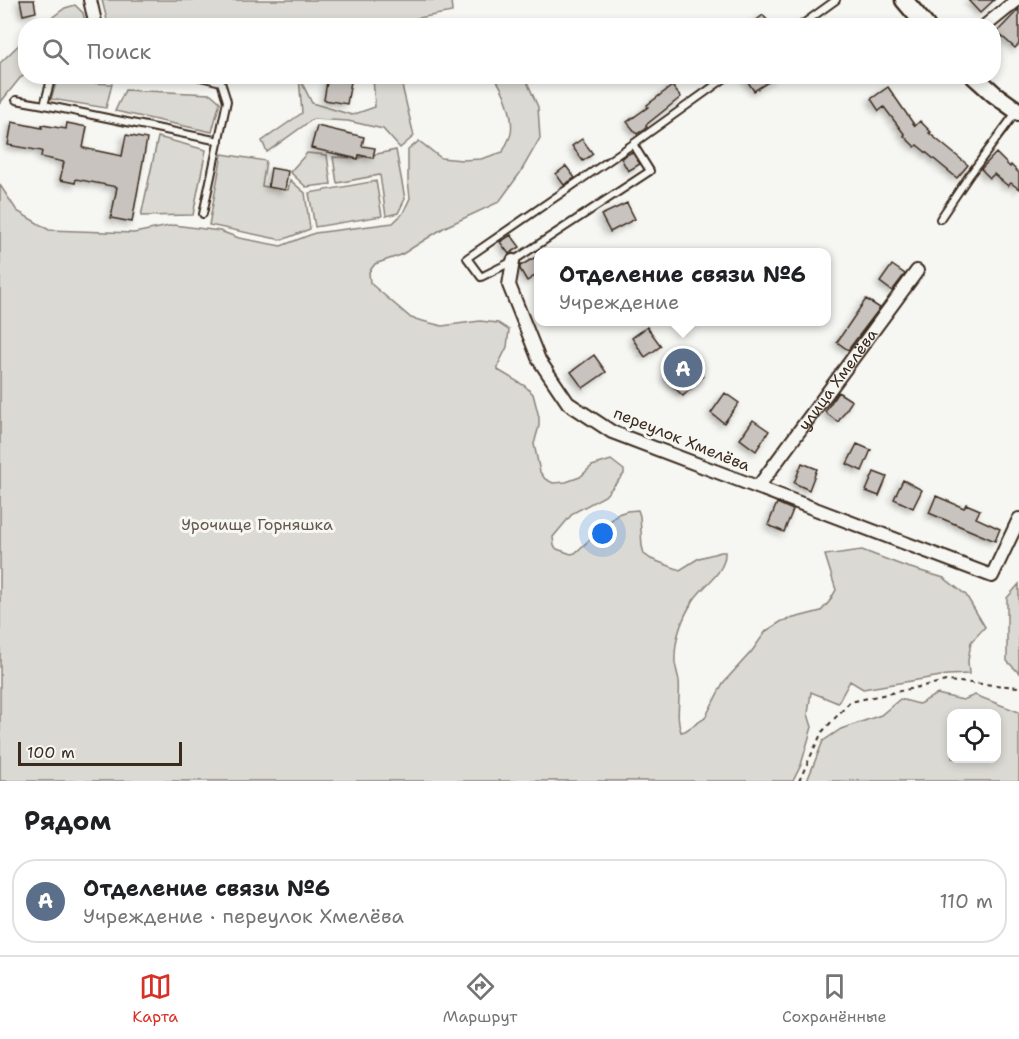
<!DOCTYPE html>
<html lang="ru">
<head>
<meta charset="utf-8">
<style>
  :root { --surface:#fff; --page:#f6f6f6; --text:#202124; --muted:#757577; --line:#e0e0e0; --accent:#d93025 }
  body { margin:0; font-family:"Shantell Sans",sans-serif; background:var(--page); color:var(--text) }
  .controls { position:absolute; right:18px; bottom:18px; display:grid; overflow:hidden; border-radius:12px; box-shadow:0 3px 9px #0003 }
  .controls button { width:54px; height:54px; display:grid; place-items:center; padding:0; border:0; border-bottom:2px solid var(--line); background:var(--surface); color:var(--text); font:30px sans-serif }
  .scale { position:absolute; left:18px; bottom:15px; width:164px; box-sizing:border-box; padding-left:6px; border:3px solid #3b2a1e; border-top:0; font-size:16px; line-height:21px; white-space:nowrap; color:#3b2a1e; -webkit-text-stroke:4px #f6f6f2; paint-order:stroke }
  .you { position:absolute; left:603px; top:534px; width:21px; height:21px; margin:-15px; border:4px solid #fff; border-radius:50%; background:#1a73e8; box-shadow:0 0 0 9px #1a73e833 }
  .badge { display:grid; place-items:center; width:39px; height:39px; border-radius:50%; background:var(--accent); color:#fff; font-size:20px; font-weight:700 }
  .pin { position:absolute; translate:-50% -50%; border:3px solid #fff; box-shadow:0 2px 6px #0006 }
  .popup { position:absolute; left:534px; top:248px; width:297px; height:78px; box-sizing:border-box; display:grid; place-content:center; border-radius:12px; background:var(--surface); filter:drop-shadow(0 2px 4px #0005); font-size:20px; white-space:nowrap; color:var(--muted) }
  .popup b { font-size:22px; color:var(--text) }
  .popup::after { content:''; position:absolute; left:50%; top:100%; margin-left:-12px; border:12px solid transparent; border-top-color:var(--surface) }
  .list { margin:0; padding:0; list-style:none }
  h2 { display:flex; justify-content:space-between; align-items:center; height:78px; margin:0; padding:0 24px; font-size:26px }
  h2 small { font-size:20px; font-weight:400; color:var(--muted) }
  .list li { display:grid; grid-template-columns:39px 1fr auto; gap:18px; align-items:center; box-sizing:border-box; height:84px; margin:0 12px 12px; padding:0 12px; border:2px solid var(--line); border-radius:24px }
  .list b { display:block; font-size:22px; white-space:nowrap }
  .list p { margin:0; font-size:20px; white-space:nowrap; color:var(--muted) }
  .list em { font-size:20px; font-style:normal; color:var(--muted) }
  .icon { flex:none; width:33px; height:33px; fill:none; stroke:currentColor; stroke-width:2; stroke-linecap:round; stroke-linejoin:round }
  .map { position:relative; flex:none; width:1019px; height:781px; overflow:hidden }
  .search { position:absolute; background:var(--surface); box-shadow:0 3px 9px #0003; left:18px; right:18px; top:18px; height:66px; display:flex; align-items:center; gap:15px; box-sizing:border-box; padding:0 21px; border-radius:24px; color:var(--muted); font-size:22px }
  .sheet { height:174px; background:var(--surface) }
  nav { display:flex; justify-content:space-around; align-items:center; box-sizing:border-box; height:84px; border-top:2px solid var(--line); background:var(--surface); font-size:16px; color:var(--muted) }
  nav a { display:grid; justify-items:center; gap:3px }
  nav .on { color:var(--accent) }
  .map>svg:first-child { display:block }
  .green { fill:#dad9d3; stroke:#8a8278; stroke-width:1.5; fill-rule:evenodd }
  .building { fill:#c8c3be; stroke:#3b2a1e; stroke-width:1.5; filter:url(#shadow) }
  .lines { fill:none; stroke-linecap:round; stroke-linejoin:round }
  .lane-casing { stroke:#3b2a1e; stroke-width:10 }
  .street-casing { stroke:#3b2a1e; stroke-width:16 }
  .secondary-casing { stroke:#3b2a1e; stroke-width:21 }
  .path { stroke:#3b2a1e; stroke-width:2; stroke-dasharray:4.5 4.5; stroke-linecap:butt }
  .lane { stroke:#f6f6f2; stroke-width:6 }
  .street { stroke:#f6f6f2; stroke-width:12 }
  .secondary { stroke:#f6f6f2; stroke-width:16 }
  .labels { text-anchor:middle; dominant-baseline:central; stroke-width:6; stroke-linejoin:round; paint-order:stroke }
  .street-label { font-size:16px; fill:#3b2a1e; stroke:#f6f6f2 }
  .park-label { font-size:16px; fill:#63564b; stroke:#f6f6f2 }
</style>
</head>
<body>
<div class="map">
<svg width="1019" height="781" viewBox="0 0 1019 781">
  <defs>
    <filter id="shadow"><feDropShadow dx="-3" dy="3" stdDeviation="3" flood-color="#0004"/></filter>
  </defs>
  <rect width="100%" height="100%" fill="#f6f6f2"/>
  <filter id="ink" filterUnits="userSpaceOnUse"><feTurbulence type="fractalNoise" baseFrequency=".0167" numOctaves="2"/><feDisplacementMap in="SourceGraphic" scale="12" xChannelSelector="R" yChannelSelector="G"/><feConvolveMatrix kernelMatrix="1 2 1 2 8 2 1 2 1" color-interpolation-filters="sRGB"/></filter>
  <g filter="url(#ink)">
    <!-- green -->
    <path class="green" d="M 102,0 L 451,0 L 452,12 L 408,20 L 405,25 L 115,26 L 107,20 Z
      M 75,5 L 83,13 L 86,25 L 42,25 L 65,8 Z
      M 25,39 L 25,75 L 20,78 L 0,103 L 0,63 Z
      M 58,77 L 94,83 L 112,84 L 106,108 L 51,99 Z
      M 299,77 L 312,103 L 352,115 L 375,107 L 373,77 L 400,77 L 414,136 L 400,148 L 383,129 L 348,121 L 313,119 L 267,152 L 262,141 L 302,113 Z
      M 494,77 L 525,77 L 538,107 L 540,138 L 520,173 L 499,202 L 445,227 L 401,255 L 375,264 L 369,272 L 370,283 L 411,318 L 442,326 L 480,321 L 498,323 L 509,330 L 507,347 L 498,365 L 498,370 L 525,386 L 533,394 L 539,417 L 539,426 L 534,444 L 540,472 L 545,479 L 553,483 L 566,482 L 580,477 L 592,466 L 611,460 L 624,470 L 624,474 L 605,496 L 573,513 L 553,537 L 554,546 L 557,549 L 571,554 L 575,553 L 618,514 L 627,511 L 638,510 L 640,516 L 642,546 L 644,554 L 651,559 L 680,570 L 699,558 L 721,552 L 725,552 C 726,573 703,585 693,601 C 681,620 674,640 675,663 C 676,669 678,675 679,681 C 681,698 675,715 681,732 L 685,731 L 705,718 L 723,683 L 752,651 L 766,631 L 782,621 L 821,611 L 829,602 L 836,590 L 825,555 L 862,550 L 904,566 L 944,578 L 966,595 L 985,627 L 971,642 L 968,661 L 969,674 L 947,675 L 863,689 L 850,681 L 838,703 L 811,692 L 808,714 L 812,727 L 801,765 L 793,781 L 0,781 L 0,185 L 17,211 L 49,230 L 134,233 L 174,225 L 220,231 L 239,238 L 281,246 L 315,233 L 393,223 L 403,213 L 410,198 L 408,180 L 408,150 L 419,141 L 441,158 L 462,160 L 481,159 L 503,152 C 505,146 510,139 511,133 C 514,117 504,89 494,77 Z
      M 125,90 L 211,94 L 220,102 L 212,132 L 115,111 Z
      M 158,137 L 206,150 L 193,215 L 141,216 Z
      M 396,150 L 405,199 L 398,213 L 386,216 L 380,175 L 337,183 L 333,157 L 358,158 Z
      M 307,153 L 327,155 L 331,184 L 306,187 L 290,172 Z
      M 222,154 L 266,161 L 262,186 L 288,190 L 290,180 L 305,193 L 310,229 L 282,240 L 209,225 Z
      M 376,181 L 382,216 L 315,227 L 309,193 Z
      M 1019,584 L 1019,673 L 1007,661 L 1007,598 Z
      M 937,694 L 963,700 L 975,695 L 1019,712 L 1019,781 L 807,781 L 823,741 L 841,729 L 881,715 L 900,699 L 919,704 ZM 952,714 L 996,714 L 996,758 L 952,758 Z"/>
    <!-- building -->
    <path class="building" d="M 20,0 L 34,0 L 36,12 L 23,15 Z
      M 968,0 L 994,0 L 980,13 Z
      M 1019,9 L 1019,44 L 1015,48 L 997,32 Z
      M 763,15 L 772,26 L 749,26 Z
      M 328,76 L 352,76 L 347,104 L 324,100 Z
      M 744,76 L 778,76 L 754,91 Z
      M 672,86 L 681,97 L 646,125 L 647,127 L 637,134 L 627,122 L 648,107 L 647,105 Z
      M 888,87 L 915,126 L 920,121 L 931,132 L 929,133 L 968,165 L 957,178 L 917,145 L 915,147 L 904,136 L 905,135 L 884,107 L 879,111 L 871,99 Z
      M 12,122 L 42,128 L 42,125 L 66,129 L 67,123 L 87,127 L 83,148 L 122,156 L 126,135 L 147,139 L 132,222 L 111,218 L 117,187 L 76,179 L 75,183 L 60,180 L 64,162 L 41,157 L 42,151 L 8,145 Z
      M 317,126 L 364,137 L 362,146 L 375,148 L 373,158 L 359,155 L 358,159 L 311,148 Z
      M 582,139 L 593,154 L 583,161 L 572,146 Z
      M 632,152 L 640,164 L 628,171 L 621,158 Z
      M 996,153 L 1010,167 L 1011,165 L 1019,173 L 1019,189 L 1011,183 L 1008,186 L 994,174 L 990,178 L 981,169 Z
      M 566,166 L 575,178 L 564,185 L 556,174 Z
      M 271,168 L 288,171 L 285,190 L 268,187 Z
      M 627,203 L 635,219 L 610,232 L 601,215 Z
      M 511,235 L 520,247 L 509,254 L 500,242 Z
      M 539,255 L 539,273 L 527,281 L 520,269 L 520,266 Z
      M 892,265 L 905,274 L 892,291 L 880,282 Z
      M 866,299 L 880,308 L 848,350 L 837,342 Z
      M 647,327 L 661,346 L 645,357 L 632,338 Z
      M 594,355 L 606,372 L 583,388 L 571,372 Z
      M 685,358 L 703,377 L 683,396 L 664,377 Z
      M 838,392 L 852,401 L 838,422 L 825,412 Z
      M 725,393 L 739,403 L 724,423 L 711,413 Z
      M 753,420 L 769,431 L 756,451 L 740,439 Z
      M 857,444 L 871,450 L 862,471 L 847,464 Z
      M 802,463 L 817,469 L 809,490 L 794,483 Z
      M 874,472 L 887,477 L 879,496 L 866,491 Z
      M 903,480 L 922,490 L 913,508 L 894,499 Z
      M 936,496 L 964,508 L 966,504 L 980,510 L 976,518 L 1000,529 L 995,541 L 929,513 Z
      M 777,503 L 793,510 L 784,532 L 768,525 Z"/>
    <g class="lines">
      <!-- lane casing -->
      <g class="lane-casing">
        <path id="lane" d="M 800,26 L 836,0
          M 196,76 L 221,82 L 227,101 L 203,214
          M 16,100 L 44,105 L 52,76
          M 44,105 L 219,141
          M 633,144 L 467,258 L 481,277 L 513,261 L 650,171 L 633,144 L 728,76
          M 940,219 L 969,176 L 1017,111"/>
      </g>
      <!-- street casing -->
      <g class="street-casing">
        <g id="street">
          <path d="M 90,0 L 96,26"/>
          <path d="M 985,26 L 1017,0"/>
          <path d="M 513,261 L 509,285 L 539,360 L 568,403 L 612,432 L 992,576 L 1019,519"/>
          <path id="s1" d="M 758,487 L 917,271"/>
        </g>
      </g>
      <!-- secondary casing -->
      <g class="secondary-casing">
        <path id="secondary" d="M 904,0 L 926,26
          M 974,76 L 994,94 L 1019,112"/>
      </g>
      <!-- path -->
      <path class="path" d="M 799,781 L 822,732 L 850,702 L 946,681 L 1019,687"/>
      <!-- lane -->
      <use href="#lane" class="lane"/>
      <!-- street -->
      <use href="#street" class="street"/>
      <!-- secondary -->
      <use href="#secondary" class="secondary"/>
    </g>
  </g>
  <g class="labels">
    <!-- street labels -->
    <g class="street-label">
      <text stroke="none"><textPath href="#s1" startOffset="134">улица Хмелёва</textPath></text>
      <text transform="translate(682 439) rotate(22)">переулок Хмелёва</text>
    </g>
    <!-- park labels -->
    <g class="park-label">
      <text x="257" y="524">Урочище Горняшка</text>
    </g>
  </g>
</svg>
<div class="controls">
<button><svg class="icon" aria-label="locate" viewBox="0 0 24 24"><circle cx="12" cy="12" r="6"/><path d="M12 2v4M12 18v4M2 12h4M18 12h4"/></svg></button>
</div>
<div class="scale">100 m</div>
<div class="you"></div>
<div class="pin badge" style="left:683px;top:368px;background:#5c6f8a">A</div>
<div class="popup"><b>Отделение связи №6</b>Учреждение</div>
<div class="search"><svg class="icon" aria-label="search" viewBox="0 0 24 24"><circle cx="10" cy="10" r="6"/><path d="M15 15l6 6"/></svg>Поиск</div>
</div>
<section class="sheet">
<h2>Рядом<small></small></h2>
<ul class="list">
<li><span class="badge" style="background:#5c6f8a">A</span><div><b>Отделение связи №6</b><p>Учреждение · переулок Хмелёва</p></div><em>110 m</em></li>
</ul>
</section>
<nav>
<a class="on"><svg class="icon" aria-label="map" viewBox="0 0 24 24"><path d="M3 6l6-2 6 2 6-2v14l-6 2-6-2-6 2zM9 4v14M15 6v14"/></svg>Карта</a>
<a><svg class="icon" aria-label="directions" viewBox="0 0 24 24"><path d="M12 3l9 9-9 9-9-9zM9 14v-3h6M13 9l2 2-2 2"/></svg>Маршрут</a>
<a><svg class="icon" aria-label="saved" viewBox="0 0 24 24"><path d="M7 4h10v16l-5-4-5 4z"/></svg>Сохранённые</a>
</nav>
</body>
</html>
